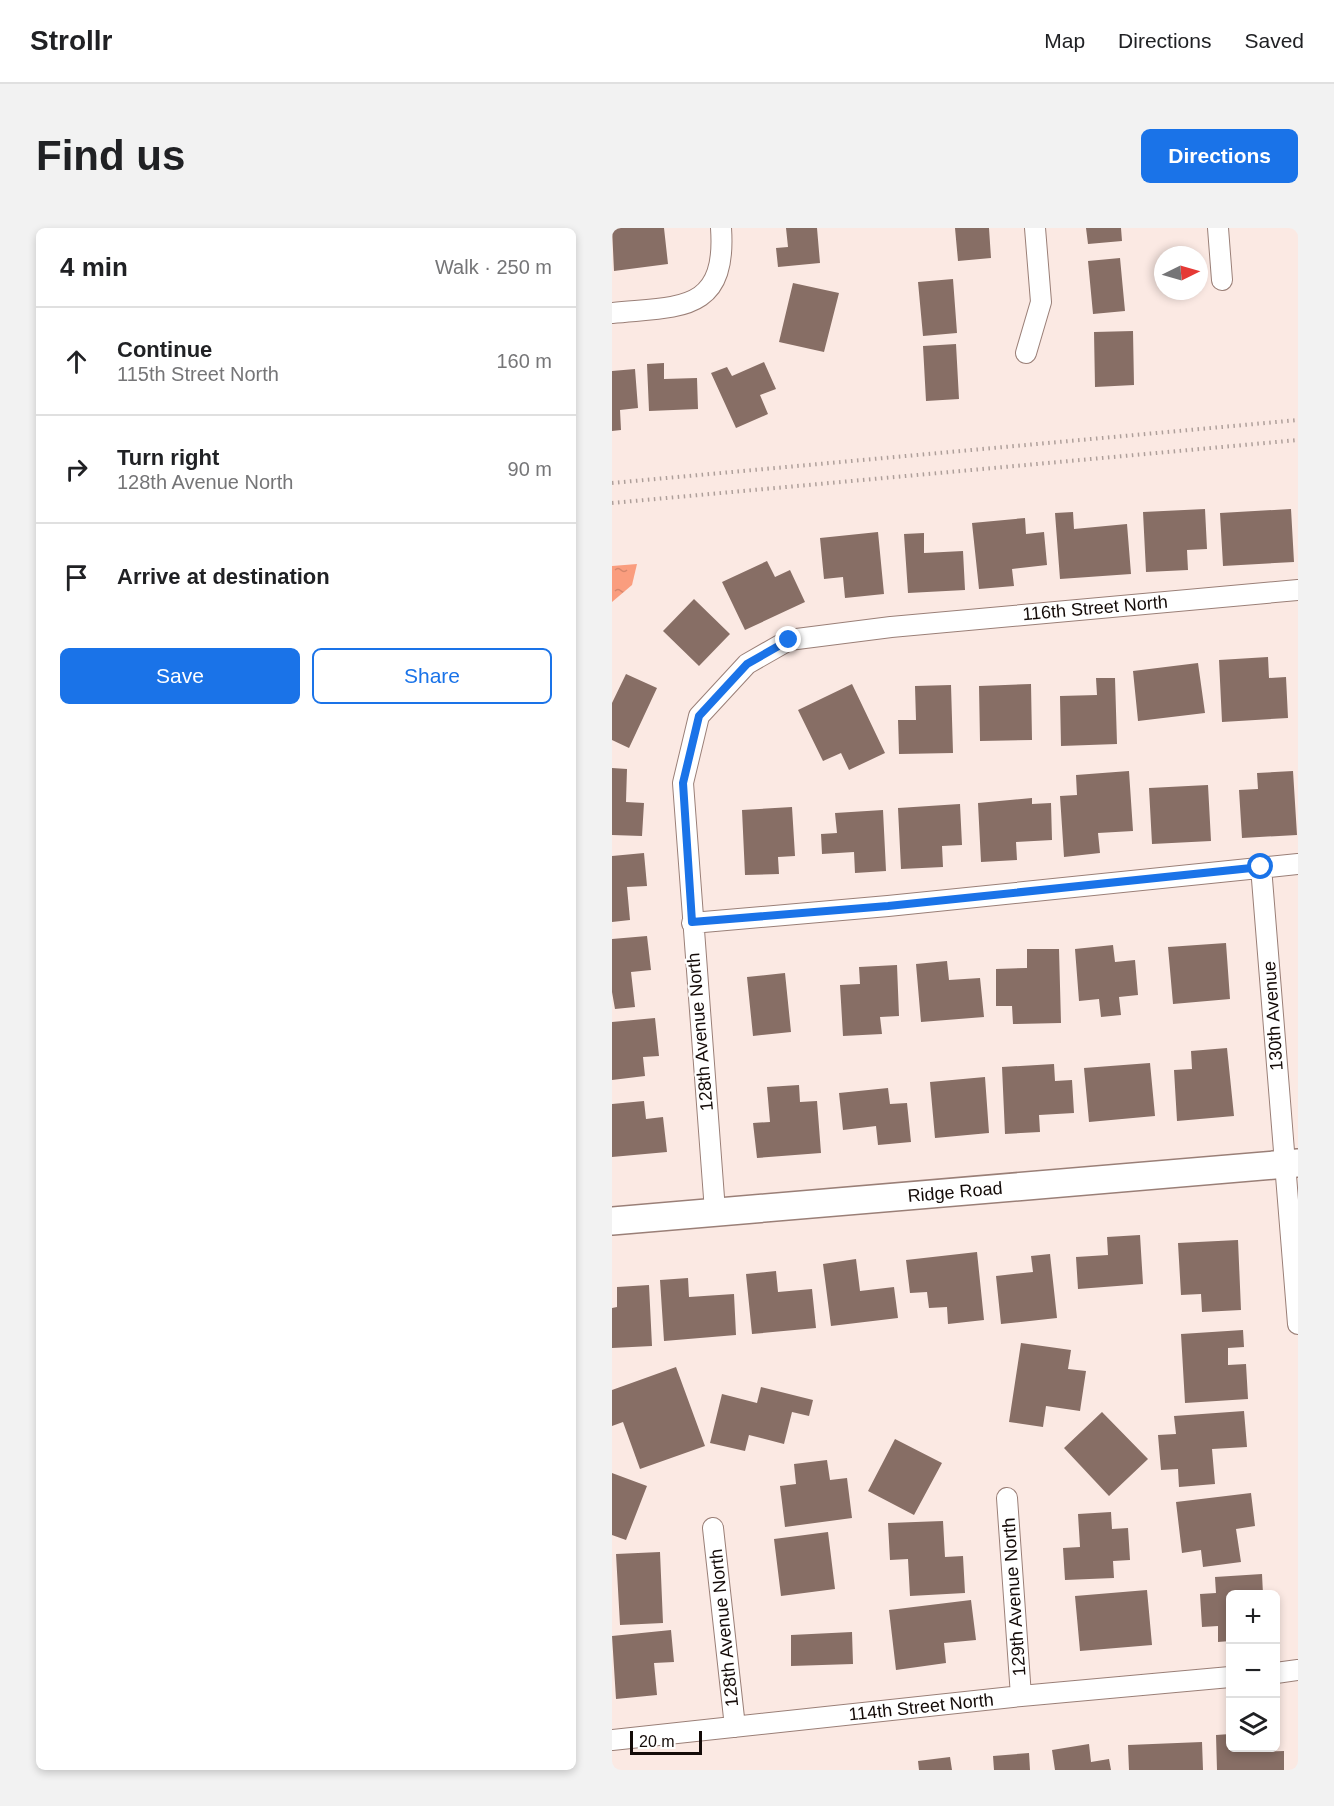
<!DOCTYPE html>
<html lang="en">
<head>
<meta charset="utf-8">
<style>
  :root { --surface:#fff; --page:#f2f2f2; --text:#202124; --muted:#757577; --line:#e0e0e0; --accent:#1a73e8 }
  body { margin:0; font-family:Arial,sans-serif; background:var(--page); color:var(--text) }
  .controls { position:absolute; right:18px; bottom:18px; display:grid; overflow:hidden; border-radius:9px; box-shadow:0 3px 9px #0003 }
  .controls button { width:54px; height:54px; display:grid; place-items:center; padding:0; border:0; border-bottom:2px solid var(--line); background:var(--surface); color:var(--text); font:30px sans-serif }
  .compass { position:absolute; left:542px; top:18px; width:54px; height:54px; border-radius:50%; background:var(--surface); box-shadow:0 3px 9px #0003; rotate:85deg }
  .scale { position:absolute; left:18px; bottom:15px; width:72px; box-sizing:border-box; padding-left:6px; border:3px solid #140b08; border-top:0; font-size:16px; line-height:21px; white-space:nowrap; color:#140b08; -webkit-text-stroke:4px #fff; paint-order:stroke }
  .stop { position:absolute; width:18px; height:18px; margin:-14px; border:4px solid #1a73e8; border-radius:50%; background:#fff }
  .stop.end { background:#1a73e8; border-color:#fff; box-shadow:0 2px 6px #0008 }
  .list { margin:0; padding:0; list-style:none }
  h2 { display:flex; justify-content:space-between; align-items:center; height:78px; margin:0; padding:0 24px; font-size:26px }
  h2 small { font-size:20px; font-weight:400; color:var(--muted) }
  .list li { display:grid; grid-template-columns:39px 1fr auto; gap:18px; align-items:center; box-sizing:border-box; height:108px; padding:0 24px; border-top:2px solid var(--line) }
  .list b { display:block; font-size:22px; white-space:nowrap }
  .list p { margin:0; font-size:20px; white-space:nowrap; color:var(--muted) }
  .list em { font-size:20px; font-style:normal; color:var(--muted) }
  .actions { display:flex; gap:12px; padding:18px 24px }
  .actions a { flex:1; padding:14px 0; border:2px solid var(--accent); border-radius:9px; text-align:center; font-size:21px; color:var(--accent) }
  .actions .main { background:var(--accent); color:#fff }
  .icon { flex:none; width:33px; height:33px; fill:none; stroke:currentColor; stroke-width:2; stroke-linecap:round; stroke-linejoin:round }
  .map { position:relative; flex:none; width:686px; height:1542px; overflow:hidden; border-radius:9px }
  header { display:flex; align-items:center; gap:36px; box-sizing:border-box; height:84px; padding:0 30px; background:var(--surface); border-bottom:2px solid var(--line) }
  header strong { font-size:28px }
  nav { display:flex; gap:33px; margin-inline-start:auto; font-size:21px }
  .intro { display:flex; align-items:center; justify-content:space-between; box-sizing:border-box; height:144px; padding:0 36px }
  h1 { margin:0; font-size:42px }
  .button { padding:15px 27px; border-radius:9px; background:var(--accent); color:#fff; font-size:21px; font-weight:700 }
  main { display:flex; gap:36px; padding:0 36px }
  aside { flex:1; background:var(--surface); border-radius:9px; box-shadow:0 3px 9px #0003 }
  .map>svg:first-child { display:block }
  .water { fill:url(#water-ripples) }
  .building { fill:#876e65 }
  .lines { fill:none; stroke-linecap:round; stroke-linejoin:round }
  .street-casing { stroke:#9a7f77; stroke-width:22 }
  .secondary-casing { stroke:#9a7f77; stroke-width:30 }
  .path { stroke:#ae9f9a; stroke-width:4; stroke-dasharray:1.5 4.5; stroke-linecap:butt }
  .street { stroke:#fff; stroke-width:20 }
  .secondary { stroke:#fff; stroke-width:27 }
  .route { stroke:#1a73e8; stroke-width:8 }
  .labels { text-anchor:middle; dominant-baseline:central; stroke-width:4.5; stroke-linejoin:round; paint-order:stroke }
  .street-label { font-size:18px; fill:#140b08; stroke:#fff }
</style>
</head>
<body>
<header>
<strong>Strollr</strong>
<nav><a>Map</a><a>Directions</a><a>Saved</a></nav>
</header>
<div class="intro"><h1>Find us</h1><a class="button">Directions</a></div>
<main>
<aside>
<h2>4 min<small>Walk · 250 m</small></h2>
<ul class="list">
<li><svg class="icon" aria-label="ahead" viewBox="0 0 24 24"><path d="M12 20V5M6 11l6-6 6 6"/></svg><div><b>Continue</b><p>115th Street North</p></div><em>160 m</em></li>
<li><svg class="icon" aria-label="right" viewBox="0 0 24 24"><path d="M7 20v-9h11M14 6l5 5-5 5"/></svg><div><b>Turn right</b><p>128th Avenue North</p></div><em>90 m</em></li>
<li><svg class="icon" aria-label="arrive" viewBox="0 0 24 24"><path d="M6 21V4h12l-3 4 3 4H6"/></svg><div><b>Arrive at destination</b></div></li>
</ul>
<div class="actions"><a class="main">Save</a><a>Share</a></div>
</aside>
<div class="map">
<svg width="686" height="1542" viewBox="0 0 686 1542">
  <defs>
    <pattern id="water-ripples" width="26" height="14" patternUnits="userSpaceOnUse" patternTransform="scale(1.5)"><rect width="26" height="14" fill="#fa9d7e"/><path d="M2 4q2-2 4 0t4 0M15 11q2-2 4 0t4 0" fill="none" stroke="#d5866b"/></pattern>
  </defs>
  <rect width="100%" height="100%" fill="#fbe9e3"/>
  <!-- water -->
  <path class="water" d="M 25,336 L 20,357 L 0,374 L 0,338 Z"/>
  <!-- building -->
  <path class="building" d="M 0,0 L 52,0 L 56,36 L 2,43 Z
    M 174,0 L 205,0 L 208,35 L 166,39 L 164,20 L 176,19 Z
    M 343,0 L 377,0 L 379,30 L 346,33 Z
    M 474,0 L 509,0 L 510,13 L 476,16 Z
    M 508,30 L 513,83 L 481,86 L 476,33 Z
    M 341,51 L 345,105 L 311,108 L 306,54 Z
    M 181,55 L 227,65 L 212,124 L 167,114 Z
    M 521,103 L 522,157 L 483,159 L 482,104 Z
    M 344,116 L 347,171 L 314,173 L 311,118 Z
    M 152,134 L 164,161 L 148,167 L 156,186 L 124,200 L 99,145 L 115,139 L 120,148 Z
    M 52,135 L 52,151 L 85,150 L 86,181 L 37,183 L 35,136 Z
    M 23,141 L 26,180 L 8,182 L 9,202 L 0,203 L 0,143 Z
    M 593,281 L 595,321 L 575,322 L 576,342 L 534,344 L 531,284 Z
    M 679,281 L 682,334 L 611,338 L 608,285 Z
    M 461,284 L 462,301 L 515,296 L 519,346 L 448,351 L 443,285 Z
    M 413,290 L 414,306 L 432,304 L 435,337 L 400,341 L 402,358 L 367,361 L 360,295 Z
    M 266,304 L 272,366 L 233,370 L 231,349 L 212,351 L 208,310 Z
    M 312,305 L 312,325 L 351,323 L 353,362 L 296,365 L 292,306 Z
    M 155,333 L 163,349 L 178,342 L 193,374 L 133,402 L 110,354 Z
    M 82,371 L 118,406 L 87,438 L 51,403 Z
    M 656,429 L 657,450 L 674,449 L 676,490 L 610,494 L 607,432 Z
    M 586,435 L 593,485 L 526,493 L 521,443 Z
    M 14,446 L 45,460 L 17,520 L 0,512 L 0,475 Z
    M 484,450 L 503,450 L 505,516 L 449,518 L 448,468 L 485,467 Z
    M 240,456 L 273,525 L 237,542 L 229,525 L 211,533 L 186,482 Z
    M 419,456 L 420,512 L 368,513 L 367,458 Z
    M 339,457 L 341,525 L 287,526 L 286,492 L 304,492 L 303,458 Z
    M 0,540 L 15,541 L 14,574 L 32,575 L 30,608 L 0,607 Z
    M 517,543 L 521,603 L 486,605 L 488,625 L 452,629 L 448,568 L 465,567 L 464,547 Z
    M 681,543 L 685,607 L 630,610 L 627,562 L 646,561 L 645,545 Z
    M 596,557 L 599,613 L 540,616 L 537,560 Z
    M 420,570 L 420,576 L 439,575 L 440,612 L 404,614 L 405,632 L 369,634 L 366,575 Z
    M 348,576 L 350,617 L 330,618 L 331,639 L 289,641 L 286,580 Z
    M 180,579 L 183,628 L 166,629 L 167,646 L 133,647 L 130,582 Z
    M 271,582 L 274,643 L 243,645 L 242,624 L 210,626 L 209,606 L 225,605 L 223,585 Z
    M 32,625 L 35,658 L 15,659 L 18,692 L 0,694 L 0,628 Z
    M 35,708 L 39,742 L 19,744 L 23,779 L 3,781 L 0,764 L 0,711 Z
    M 614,715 L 618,771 L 561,776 L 556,719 Z
    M 501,717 L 503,734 L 523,732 L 526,767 L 507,769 L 509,787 L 489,789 L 487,771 L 467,773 L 463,721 Z
    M 415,721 L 447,721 L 449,795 L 401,796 L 400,778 L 384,778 L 384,741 L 415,740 Z
    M 335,733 L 337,752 L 368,750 L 372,789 L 309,794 L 304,736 Z
    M 285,737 L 287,788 L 268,789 L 270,806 L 231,808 L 228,757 L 248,756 L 247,739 Z
    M 173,745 L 179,804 L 141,808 L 135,749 Z
    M 43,790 L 47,828 L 31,829 L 33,848 L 0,852 L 0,794 Z
    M 615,820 L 622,888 L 565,893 L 562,842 L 580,841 L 579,823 Z
    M 538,835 L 543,888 L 477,894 L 472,840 Z
    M 442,836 L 443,853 L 460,852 L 462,885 L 427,887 L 428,904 L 393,906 L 390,839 Z
    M 373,849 L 377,905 L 323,910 L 318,854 Z
    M 187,857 L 188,874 L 205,873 L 209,925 L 145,930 L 141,895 L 158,894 L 155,859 Z
    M 276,860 L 278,876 L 295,875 L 299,914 L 266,917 L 264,898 L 231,902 L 227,865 Z
    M 32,873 L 34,891 L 51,889 L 55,924 L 0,929 L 0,876 Z
    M 528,1007 L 531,1056 L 466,1061 L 464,1029 L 496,1027 L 495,1009 Z
    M 626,1012 L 629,1082 L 590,1084 L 589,1066 L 569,1067 L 566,1015 Z
    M 365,1024 L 372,1092 L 336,1096 L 335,1079 L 317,1080 L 315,1064 L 298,1065 L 294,1032 Z
    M 438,1026 L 445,1090 L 389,1096 L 384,1048 L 421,1044 L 419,1028 Z
    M 244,1031 L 248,1063 L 282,1059 L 286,1090 L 219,1098 L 211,1036 Z
    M 164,1043 L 166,1064 L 200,1061 L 204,1100 L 140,1106 L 134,1046 Z
    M 76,1050 L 77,1069 L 122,1066 L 124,1107 L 52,1113 L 48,1052 Z
    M 37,1057 L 40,1118 L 0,1120 L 0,1080 L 5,1079 L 5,1059 Z
    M 631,1102 L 632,1119 L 616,1120 L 616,1137 L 634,1136 L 636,1171 L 573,1175 L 569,1106 Z
    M 409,1115 L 459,1122 L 456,1141 L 474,1143 L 468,1183 L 434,1178 L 431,1199 L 397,1194 Z
    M 64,1139 L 93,1218 L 28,1241 L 11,1194 L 0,1198 L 0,1162 Z
    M 149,1159 L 201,1172 L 197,1188 L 180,1184 L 172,1216 L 137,1207 L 133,1223 L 98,1215 L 110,1166 L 145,1175 Z
    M 632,1183 L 635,1219 L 600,1221 L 603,1256 L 567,1259 L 566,1241 L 549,1242 L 546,1207 L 564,1206 L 562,1188 Z
    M 490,1184 L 536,1231 L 497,1268 L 452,1220 Z
    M 283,1211 L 330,1235 L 302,1287 L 256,1263 Z
    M 215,1232 L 218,1252 L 235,1250 L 240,1290 L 173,1299 L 168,1258 L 184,1256 L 182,1236 Z
    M 0,1245 L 35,1258 L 14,1312 L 0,1307 Z
    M 639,1265 L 643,1298 L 624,1301 L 629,1334 L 591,1339 L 589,1322 L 570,1325 L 564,1274 Z
    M 499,1284 L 500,1301 L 516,1300 L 518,1332 L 501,1333 L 502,1350 L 453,1352 L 451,1320 L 468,1319 L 466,1286 Z
    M 331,1293 L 333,1329 L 351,1328 L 353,1365 L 298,1368 L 296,1331 L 278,1332 L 276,1295 Z
    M 216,1304 L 223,1361 L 169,1368 L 162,1311 Z
    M 48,1324 L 51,1395 L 8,1397 L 4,1326 Z
    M 650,1346 L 651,1366 L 618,1366 L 618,1413 L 606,1414 L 606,1398 L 590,1399 L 588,1366 L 604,1365 L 603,1349 Z
    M 535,1362 L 540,1417 L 468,1423 L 463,1368 Z
    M 359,1372 L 364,1412 L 332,1415 L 334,1435 L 284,1442 L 277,1382 Z
    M 59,1402 L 62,1434 L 42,1435 L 45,1467 L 4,1471 L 0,1408 Z
    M 240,1404 L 241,1436 L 179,1438 L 179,1407 Z
    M 618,1506 L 618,1520 L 638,1520 L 638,1524 L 672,1523 L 672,1542 L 605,1542 L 604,1507 Z
    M 590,1514 L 591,1542 L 517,1542 L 516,1517 Z
    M 477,1516 L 479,1534 L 497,1531 L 499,1542 L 443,1542 L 440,1522 Z
    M 417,1525 L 418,1542 L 382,1542 L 381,1528 Z
    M 338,1529 L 340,1542 L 307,1542 L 306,1533 Z"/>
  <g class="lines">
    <!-- street casing -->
    <g class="street-casing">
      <path id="street" d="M 606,0 L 610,52
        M 0,85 C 66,78 115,86 109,0
        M 414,125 L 429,74 L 423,0
        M 649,639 L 686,1096
        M 80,695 L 276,678 L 686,636
        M 103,983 L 71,555 L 87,488 L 135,436 L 177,412 L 279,399 L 686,362
        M 395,1270 L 409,1468
        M 101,1300 L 123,1499
        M 664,1445 L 686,1442
        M 0,1512 L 409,1468 L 618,1449"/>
    </g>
    <!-- secondary casing -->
    <g class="secondary-casing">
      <path id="secondary" d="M 0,993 L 686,935"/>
    </g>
    <!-- path -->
    <path class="path" d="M 0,255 L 686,192
      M 0,275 L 686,212"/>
    <!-- street -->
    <use href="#street" class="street"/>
    <!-- secondary -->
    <use href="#secondary" class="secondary"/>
  </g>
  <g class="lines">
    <!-- route -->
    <path class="route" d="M 177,412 L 135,436 L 87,488 L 71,555 L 80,694 L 276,678 L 649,639"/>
  </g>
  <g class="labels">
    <!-- street labels -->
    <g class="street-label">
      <text transform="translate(483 380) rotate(-5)">116th Street North</text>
      <text transform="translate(661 788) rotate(-94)">130th Avenue</text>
      <text transform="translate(88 804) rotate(-95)">128th Avenue North</text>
      <text transform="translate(343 964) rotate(-5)">Ridge Road</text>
      <text transform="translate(402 1369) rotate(-94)">129th Avenue North</text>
      <text transform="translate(112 1400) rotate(-96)">128th Avenue North</text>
      <text transform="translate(309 1479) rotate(-6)">114th Street North</text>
    </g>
  </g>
</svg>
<div class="controls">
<button>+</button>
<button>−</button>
<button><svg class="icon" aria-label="layers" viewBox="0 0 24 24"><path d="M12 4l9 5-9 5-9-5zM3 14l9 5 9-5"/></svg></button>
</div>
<svg class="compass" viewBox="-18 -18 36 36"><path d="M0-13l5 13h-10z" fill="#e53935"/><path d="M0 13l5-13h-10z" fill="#757577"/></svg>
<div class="scale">20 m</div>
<div class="stop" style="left:649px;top:639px"></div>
<div class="stop end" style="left:177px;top:412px"></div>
</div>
</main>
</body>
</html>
